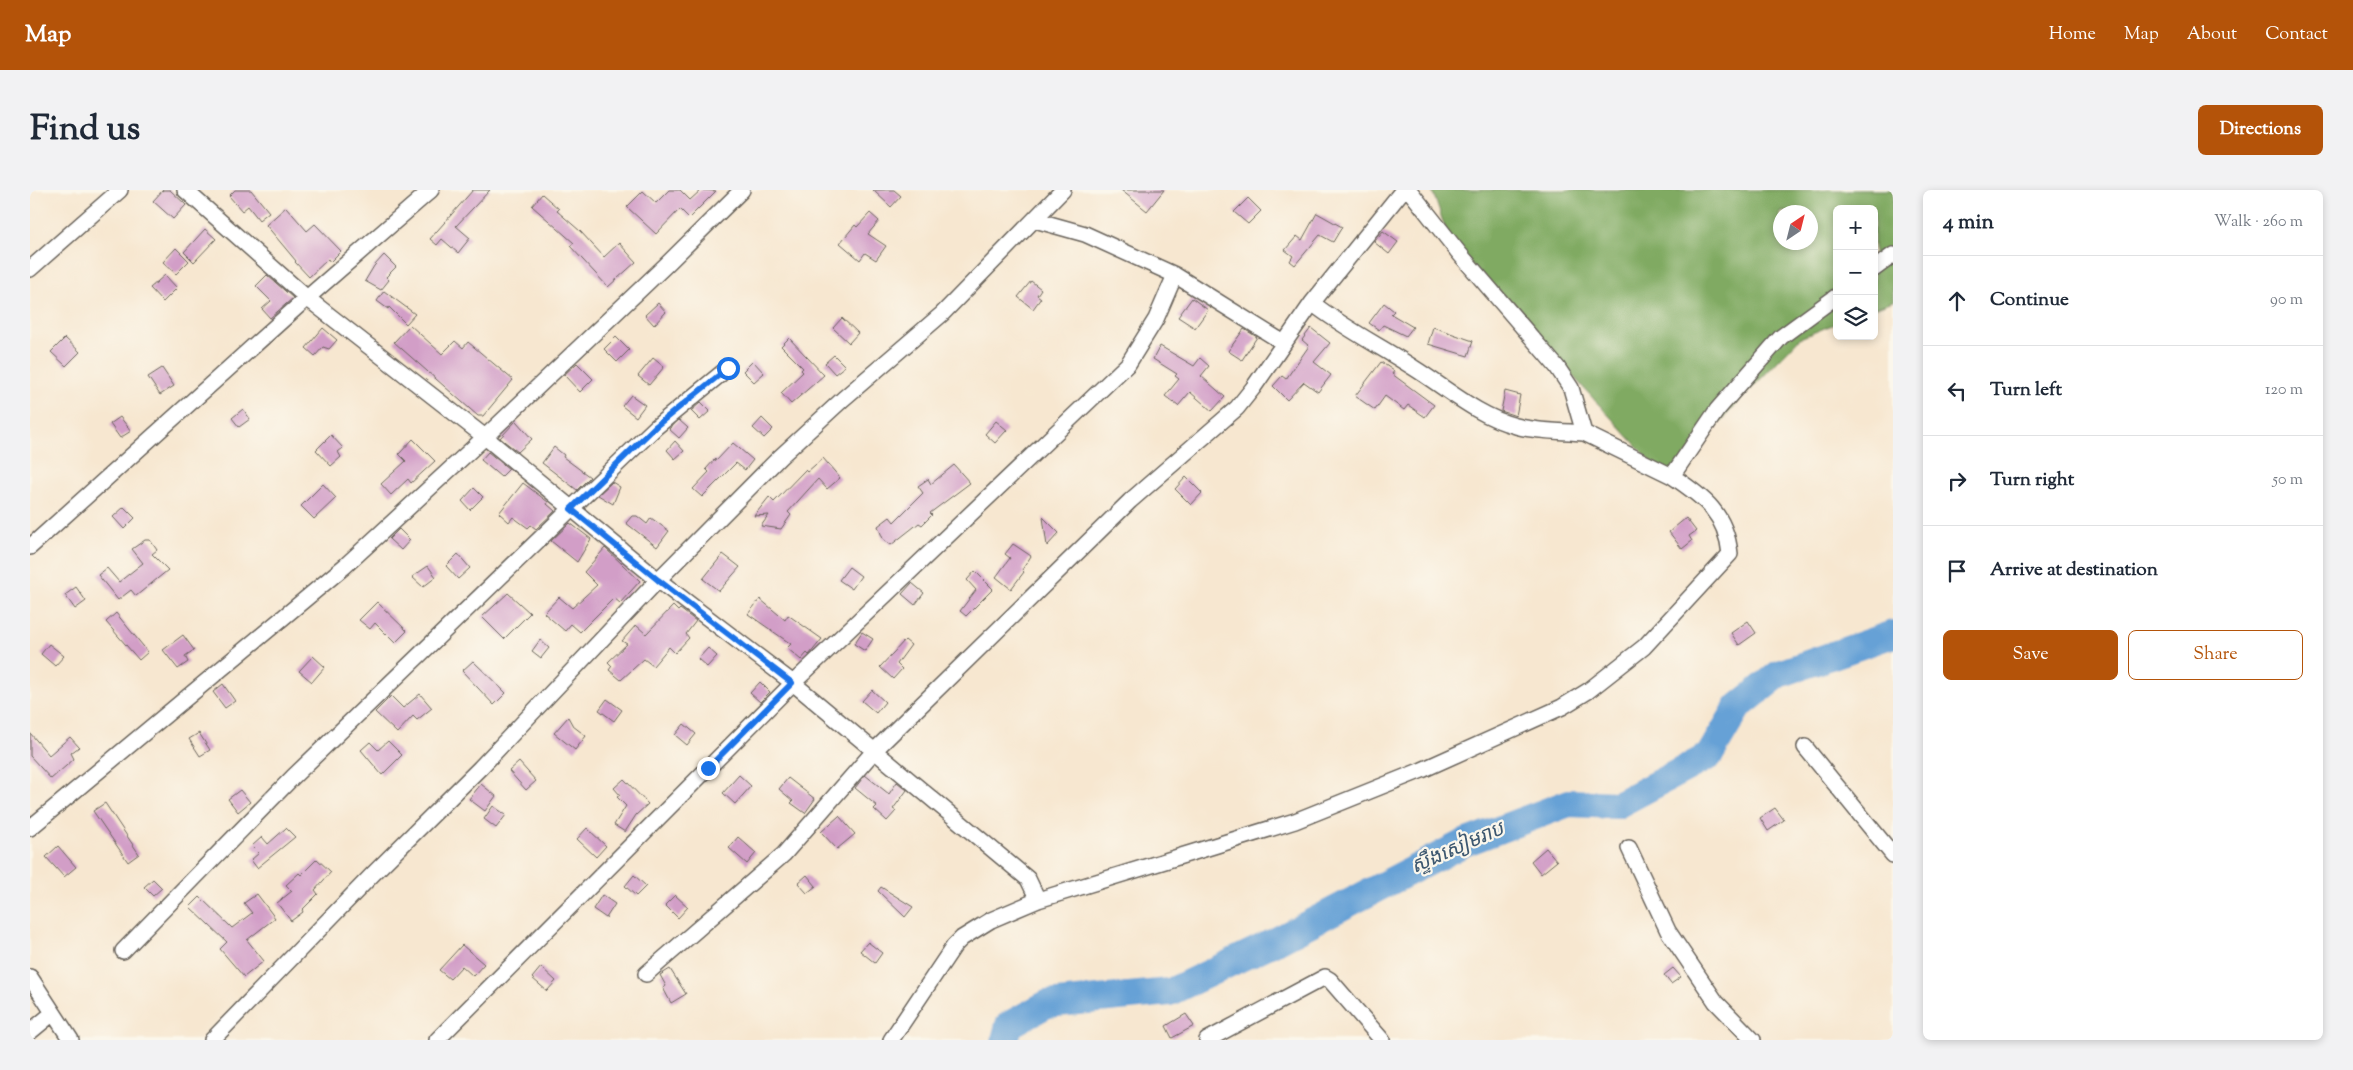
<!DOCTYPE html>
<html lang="en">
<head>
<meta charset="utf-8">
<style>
  :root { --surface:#fff; --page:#f2f2f3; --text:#1f2937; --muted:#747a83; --line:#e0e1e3; --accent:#b45309 }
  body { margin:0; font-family:"Sorts Mill Goudy","Noto Sans Khmer",serif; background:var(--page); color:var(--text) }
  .controls { position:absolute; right:15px; top:15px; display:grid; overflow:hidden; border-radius:8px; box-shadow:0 2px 8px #0003 }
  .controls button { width:45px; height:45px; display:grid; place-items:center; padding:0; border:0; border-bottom:1px solid var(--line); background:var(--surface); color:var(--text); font:25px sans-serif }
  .compass { position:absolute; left:1743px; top:15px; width:45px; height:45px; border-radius:50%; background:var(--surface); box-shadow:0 2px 8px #0003; rotate:35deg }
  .stop { position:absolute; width:15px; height:15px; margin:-11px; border:4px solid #1a73e8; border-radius:50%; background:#fff }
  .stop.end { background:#1a73e8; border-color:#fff; box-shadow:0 1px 5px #0008 }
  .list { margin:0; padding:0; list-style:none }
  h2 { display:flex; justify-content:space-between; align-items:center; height:65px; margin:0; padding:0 20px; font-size:21px }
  h2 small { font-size:16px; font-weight:400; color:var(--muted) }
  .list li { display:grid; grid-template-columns:32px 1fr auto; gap:15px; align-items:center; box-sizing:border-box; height:90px; padding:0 20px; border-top:1px solid var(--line) }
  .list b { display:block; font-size:19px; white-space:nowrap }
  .list em { font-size:16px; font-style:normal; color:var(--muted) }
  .actions { display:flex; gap:10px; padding:15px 20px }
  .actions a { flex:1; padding:11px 0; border:1px solid var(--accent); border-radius:8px; text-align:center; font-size:18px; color:var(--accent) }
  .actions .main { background:var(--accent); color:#fff }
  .icon { flex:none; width:28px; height:28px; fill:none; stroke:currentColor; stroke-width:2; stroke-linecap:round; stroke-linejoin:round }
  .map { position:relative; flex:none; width:1863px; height:850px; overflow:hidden; border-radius:8px }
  header { display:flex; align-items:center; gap:30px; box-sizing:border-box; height:70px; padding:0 25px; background:var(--accent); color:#fff }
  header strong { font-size:24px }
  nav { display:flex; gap:28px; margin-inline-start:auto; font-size:18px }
  .intro { display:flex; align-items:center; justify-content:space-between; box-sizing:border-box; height:120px; padding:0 30px }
  h1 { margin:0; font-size:35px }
  .button { padding:12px 22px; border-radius:8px; background:var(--accent); color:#fff; font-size:18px; font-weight:700 }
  main { display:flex; gap:30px; padding:0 30px }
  aside { flex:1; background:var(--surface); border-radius:8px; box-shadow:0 2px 8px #0003 }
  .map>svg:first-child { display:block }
  .forest { fill:#80aa62; stroke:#4e633f; fill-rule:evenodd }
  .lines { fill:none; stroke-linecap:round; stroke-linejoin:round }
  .river { stroke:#66a1d6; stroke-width:28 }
  .building { fill:#d29ec7 }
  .minor-casing { stroke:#69635b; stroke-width:18 }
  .minor { stroke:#fff; stroke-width:15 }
  .route { stroke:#1a73e8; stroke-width:6 }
  .labels { text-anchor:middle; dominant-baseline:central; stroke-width:4.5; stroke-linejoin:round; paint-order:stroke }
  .water-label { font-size:20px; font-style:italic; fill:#3d5870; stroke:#fbf7ec }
</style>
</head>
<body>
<header>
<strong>Map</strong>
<nav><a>Home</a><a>Map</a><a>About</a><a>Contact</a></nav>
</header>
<div class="intro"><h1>Find us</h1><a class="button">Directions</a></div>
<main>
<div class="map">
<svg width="1863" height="850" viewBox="0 0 1863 850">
  <rect width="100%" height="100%" fill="#fbf7ec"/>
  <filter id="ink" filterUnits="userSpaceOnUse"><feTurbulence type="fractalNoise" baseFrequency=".02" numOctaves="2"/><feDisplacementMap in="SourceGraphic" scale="10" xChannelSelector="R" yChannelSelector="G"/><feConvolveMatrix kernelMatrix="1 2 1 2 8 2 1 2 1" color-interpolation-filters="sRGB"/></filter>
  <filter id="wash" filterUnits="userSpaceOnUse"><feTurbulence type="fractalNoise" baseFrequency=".0096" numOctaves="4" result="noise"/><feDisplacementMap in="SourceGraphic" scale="20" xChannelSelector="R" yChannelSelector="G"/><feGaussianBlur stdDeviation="1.12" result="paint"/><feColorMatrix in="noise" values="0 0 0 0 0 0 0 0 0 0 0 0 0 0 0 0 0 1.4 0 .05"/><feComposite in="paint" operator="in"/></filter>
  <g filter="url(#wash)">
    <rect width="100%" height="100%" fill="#f7e7d0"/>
    <!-- forest -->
    <path class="forest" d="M 1402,0 L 1863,0 L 1863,111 L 1844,118 L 1844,19 L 1807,19 L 1807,133 L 1770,148 L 1636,288 L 1420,52 ZM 1750,22 L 1780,22 L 1780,52 L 1750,52 Z"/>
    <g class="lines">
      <!-- river -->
      <path class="river" d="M 975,850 L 979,835 L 1017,814 L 1140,802 L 1246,751 L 1434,653 L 1539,613 L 1587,615 L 1679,566 L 1708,517 L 1749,484 L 1863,444"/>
    </g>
    <g id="blocks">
      <!-- building -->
      <path class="building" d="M 133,0 L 140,0 L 156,15 L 143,29 L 123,11 Z
        M 205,0 L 221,0 L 239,22 L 229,30 L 218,16 L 212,21 L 199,6 Z
        M 443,0 L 460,0 L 426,36 L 440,48 L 428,63 L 412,49 L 407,55 L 400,49 Z
        M 639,0 L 650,0 L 660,10 L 671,0 L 686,1 L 659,28 L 650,19 L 626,44 L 597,17 L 613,1 L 626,13 Z
        M 843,0 L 864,0 L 871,6 L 861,17 Z
        M 1091,0 L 1134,0 L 1117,21 Z
        M 512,4 L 529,19 L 527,21 L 550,41 L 574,67 L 589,53 L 606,72 L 578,97 L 540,56 L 544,53 L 502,16 Z
        M 1218,8 L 1231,21 L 1218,34 L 1204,22 Z
        M 256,17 L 277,41 L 285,34 L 311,61 L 300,72 L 298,69 L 279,87 L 265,72 L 266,71 L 236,35 Z
        M 840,23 L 849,31 L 838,44 L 856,56 L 846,70 L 835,63 L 830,70 L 810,53 L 825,35 L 827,37 Z
        M 1287,23 L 1312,37 L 1303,52 L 1290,45 L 1265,75 L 1260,71 L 1263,66 L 1255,60 L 1267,46 L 1272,50 Z
        M 175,39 L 186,49 L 164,72 L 154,62 Z
        M 1353,41 L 1368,52 L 1359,64 L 1344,52 Z
        M 146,58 L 159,71 L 146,84 L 133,72 Z
        M 354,65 L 366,77 L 356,87 L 359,90 L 351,100 L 335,91 L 344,76 Z
        M 135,85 L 147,98 L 133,112 L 120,98 Z
        M 237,85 L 263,108 L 240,128 L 232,119 L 241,111 L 226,96 Z
        M 1001,91 L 1011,99 L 1007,105 L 1011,108 L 1003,119 L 988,107 Z
        M 354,101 L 385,124 L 376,134 L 359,117 L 358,119 L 347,111 Z
        M 1162,108 L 1178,120 L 1165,138 L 1148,127 Z
        M 628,113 L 636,122 L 624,135 L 615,125 Z
        M 1354,113 L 1364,121 L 1361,124 L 1383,137 L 1376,146 L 1353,135 L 1349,140 L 1339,133 Z
        M 812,128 L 828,143 L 819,153 L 803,138 Z
        M 380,135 L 412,164 L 425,151 L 433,158 L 438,152 L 483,190 L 453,226 L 448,226 L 364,152 Z
        M 1403,137 L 1443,151 L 1438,166 L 1398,154 Z
        M 293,138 L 307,150 L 299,159 L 293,157 L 285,166 L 276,158 Z
        M 1281,138 L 1300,153 L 1284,172 L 1301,185 L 1288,202 L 1274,192 L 1257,210 L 1243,196 L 1252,186 L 1256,189 L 1279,156 L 1272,150 Z
        M 1214,139 L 1227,147 L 1212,170 L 1198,161 Z
        M 586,147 L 599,160 L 587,172 L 574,159 Z
        M 35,148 L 50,162 L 36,176 L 21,162 Z
        M 759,148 L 794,185 L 761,214 L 751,203 L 773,182 L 771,180 L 773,178 L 751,156 Z
        M 1130,156 L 1164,176 L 1170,168 L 1179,176 L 1171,186 L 1195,207 L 1182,221 L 1160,202 L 1148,216 L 1135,206 L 1149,189 L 1145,186 L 1147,184 L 1123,169 Z
        M 804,165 L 815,176 L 805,184 L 795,173 Z
        M 623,168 L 634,177 L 619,195 L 608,186 Z
        M 723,171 L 734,183 L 724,192 L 713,181 Z
        M 1351,172 L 1364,181 L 1362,184 L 1404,215 L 1395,227 L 1378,215 L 1374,220 L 1355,206 L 1345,220 L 1325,206 Z
        M 547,173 L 563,189 L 550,202 L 534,185 Z
        M 132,178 L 144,196 L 130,205 L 118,187 Z
        M 1475,201 L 1490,205 L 1486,226 L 1471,221 Z
        M 601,205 L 615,215 L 606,227 L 592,216 Z
        M 671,212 L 680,221 L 670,230 L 661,221 Z
        M 213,219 L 220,229 L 209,237 L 202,228 Z
        M 90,227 L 101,241 L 90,248 L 80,234 Z
        M 732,228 L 743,239 L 734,248 L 723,238 Z
        M 649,230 L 658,238 L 649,248 L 639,239 Z
        M 486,231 L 502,249 L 488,262 L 470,248 Z
        M 966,231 L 977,240 L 965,253 L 955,244 Z
        M 301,245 L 313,258 L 308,262 L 311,267 L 301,276 L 286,260 Z
        M 383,249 L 405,271 L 381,293 L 378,289 L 361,305 L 351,294 L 376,271 L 369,264 Z
        M 645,251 L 654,261 L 645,269 L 637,260 Z
        M 703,253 L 723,270 L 715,280 L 706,273 L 672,307 L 663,299 L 679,282 L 676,279 L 685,269 L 686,271 Z
        M 524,257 L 534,265 L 533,267 L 560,287 L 547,300 L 512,273 Z
        M 458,262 L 479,279 L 471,287 L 451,270 Z
        M 793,268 L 810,288 L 797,299 L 788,289 L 758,322 L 761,325 L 751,339 L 731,336 L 739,325 L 724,326 L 739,307 L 744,312 L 775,280 L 777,282 Z
        M 924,275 L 940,293 L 900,323 L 902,325 L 892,335 L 889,333 L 861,355 L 853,349 L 848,336 L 860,327 L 864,332 L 893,303 L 888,296 L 898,289 L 901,294 Z
        M 1156,287 L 1172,303 L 1161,315 L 1145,299 Z
        M 582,292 L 590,297 L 583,314 L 568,305 Z
        M 493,293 L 518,312 L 517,314 L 525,321 L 506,339 L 501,335 L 498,338 L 483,327 L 479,332 L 469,323 Z
        M 293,294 L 306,308 L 284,329 L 271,316 Z
        M 444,298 L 453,307 L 440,320 L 432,311 Z
        M 94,317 L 105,328 L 94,339 L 83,327 Z
        M 602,326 L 607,326 L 617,334 L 621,328 L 639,341 L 627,357 L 596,333 Z
        M 1013,327 L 1029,343 L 1017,356 Z
        M 1656,328 L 1666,341 L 1659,346 L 1662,351 L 1652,359 L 1639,342 Z
        M 540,333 L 561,349 L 547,372 L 521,351 Z
        M 369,339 L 380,350 L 371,360 L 359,349 Z
        M 115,350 L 120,350 L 127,360 L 122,364 L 138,380 L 106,406 L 101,400 L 88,410 L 68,385 L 77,378 L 89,392 L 113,373 L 102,359 Z
        M 983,354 L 1001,366 L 992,380 L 994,382 L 981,399 L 966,387 L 980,368 L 975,364 Z
        M 575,358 L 610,391 L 590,413 L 584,408 L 550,442 L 541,434 L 535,441 L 514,423 L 529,407 L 542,418 L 567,395 L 554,382 Z
        M 428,364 L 440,378 L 428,389 L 416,376 Z
        M 693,364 L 710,377 L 689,401 L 673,389 Z
        M 398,376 L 406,387 L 393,397 L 382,387 Z
        M 819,377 L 831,386 L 822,399 L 809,390 Z
        M 945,381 L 963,399 L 936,426 L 930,421 L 946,400 L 937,390 Z
        M 882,393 L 894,403 L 885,415 L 872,404 Z
        M 46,397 L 56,411 L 45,419 L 35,405 Z
        M 478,403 L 500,423 L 474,449 L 452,427 Z
        M 730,409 L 755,430 L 758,425 L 792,449 L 779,465 L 777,463 L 771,470 L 757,458 L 761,454 L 718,424 Z
        M 347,412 L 377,441 L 365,453 L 345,433 L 340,439 L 329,430 Z
        M 643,416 L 648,421 L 650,419 L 666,431 L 656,444 L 659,448 L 645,463 L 639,457 L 623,476 L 614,469 L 591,490 L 579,480 L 582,476 L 578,472 L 597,454 L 592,451 L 606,435 L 616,444 Z
        M 86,423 L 118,462 L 109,470 L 76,432 Z
        M 1718,431 L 1726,443 L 1709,455 L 1701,443 Z
        M 832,442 L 843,449 L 835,461 L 824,454 Z
        M 153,445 L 164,460 L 155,466 L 158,472 L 148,479 L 133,460 Z
        M 510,450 L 519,458 L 511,468 L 502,461 Z
        M 875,450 L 881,455 L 867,474 L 872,479 L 863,489 L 850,477 Z
        M 19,454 L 34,466 L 25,476 L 11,464 Z
        M 678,458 L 687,466 L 677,477 L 668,469 Z
        M 283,466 L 295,477 L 282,492 L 269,481 Z
        M 443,471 L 476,503 L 464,515 L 432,481 Z
        M 730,492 L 740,502 L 730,512 L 720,503 Z
        M 193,494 L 205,511 L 195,518 L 183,502 Z
        M 842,500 L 855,512 L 846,523 L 832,511 Z
        M 390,504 L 402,518 L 387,530 L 383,526 L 367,543 L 345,522 L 361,506 L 373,518 Z
        M 577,509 L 592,520 L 584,531 L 569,520 Z
        M 538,527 L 543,536 L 556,546 L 545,560 L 524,543 Z
        M 654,534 L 666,544 L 657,555 L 645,545 Z
        M 0,543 L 19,565 L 40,547 L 49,557 L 41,563 L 44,569 L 21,589 L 0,566 Z
        M 169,543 L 180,560 L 170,566 L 159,549 Z
        M 358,551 L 372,565 L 352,585 L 331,560 L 340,552 L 348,560 Z
        M 489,572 L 506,591 L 496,600 L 479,581 Z
        M 709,585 L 721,596 L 705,614 L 693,603 Z
        M 835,585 L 859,604 L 867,592 L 877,600 L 863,619 L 866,621 L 857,631 L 844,619 L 847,616 L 825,598 Z
        M 758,588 L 785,609 L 775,623 L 761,613 L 763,611 L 749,599 Z
        M 594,589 L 618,614 L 606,625 L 595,642 L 584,635 L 596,616 L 587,607 L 590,605 L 584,598 Z
        M 451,594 L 466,606 L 455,621 L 439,609 Z
        M 210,600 L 220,612 L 208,622 L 198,609 Z
        M 75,613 L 109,664 L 98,672 L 63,621 Z
        M 463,616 L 476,625 L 466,638 L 454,629 Z
        M 1745,618 L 1754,630 L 1738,641 L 1730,628 Z
        M 809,626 L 825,644 L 807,659 L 791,642 Z
        M 256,638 L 265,647 L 227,678 L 221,670 L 229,663 L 222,656 L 232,647 L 238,654 Z
        M 557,638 L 576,656 L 566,667 L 547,649 Z
        M 708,647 L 726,663 L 717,674 L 699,658 Z
        M 28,656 L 46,677 L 34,687 L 16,667 Z
        M 1516,658 L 1527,671 L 1511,684 L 1501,671 Z
        M 287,669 L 301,682 L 285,700 L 288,704 L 272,720 L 273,722 L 261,731 L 247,713 L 262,701 L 256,695 L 269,683 L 271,685 Z
        M 604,685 L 616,696 L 606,706 L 595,696 Z
        M 777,685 L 786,696 L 777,703 L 768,693 Z
        M 123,689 L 132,698 L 123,706 L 114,697 Z
        M 851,697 L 883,717 L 875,727 L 848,701 Z
        M 227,704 L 245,728 L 217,750 L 234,771 L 214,787 L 190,759 L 197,752 L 160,717 L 170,707 L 202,738 L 222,723 L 214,713 Z
        M 572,705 L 585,714 L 576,728 L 563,719 Z
        M 645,705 L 658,717 L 648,728 L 635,715 Z
        M 838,752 L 852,763 L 845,773 L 830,761 Z
        M 432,755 L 454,774 L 443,786 L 432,776 L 420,789 L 409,780 Z
        M 511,777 L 526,791 L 517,801 L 502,788 Z
        M 1643,778 L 1651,787 L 1641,794 L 1634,785 Z
        M 640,779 L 656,804 L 641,813 L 633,798 L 636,796 L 630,785 Z
        M 1156,824 L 1164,836 L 1142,848 L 1136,836 Z"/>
    </g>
  </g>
  <g filter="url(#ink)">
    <use href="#blocks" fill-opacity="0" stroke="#69635b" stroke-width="1"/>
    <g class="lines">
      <!-- minor casing -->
      <g class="minor-casing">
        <path id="minor" d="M 155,0 L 277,108 L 455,247 L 628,390 L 763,493 L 998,689 L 1008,710
          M 1379,0 L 1429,63 L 1527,177 L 1541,198 L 1554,243 L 1642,286
          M 1005,30 L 1055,44 L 1145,85 L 1254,153
          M 0,79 L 90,0
          M 1844,79 L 1863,65
          M 1282,113 C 1314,138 1350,156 1384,178 C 1416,198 1449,227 1486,236 C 1507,242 1532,241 1554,243
          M 0,357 L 277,108 L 401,0
          M 1775,557 L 1863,665
          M 0,638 L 315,376 L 455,247 L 636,75 L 712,0
          M 1599,658 L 1638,741 L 1686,812 L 1723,850
          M 93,761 L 263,587 L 577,284 L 626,237 L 698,178
          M 616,784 L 754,664 L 845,560 L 1100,311 L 1207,218 L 1223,198 L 1282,113 L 1373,0
          M 0,787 L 41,850
          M 0,842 L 23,823
          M 182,850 L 343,684 L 450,578 L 628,390 L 750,267 L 813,209 L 912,124 L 1033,0
          M 407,850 L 763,493 L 1098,174 L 1126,129 L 1145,85
          M 861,850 L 924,756 L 932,748 L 961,730 L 1008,710 L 1265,631 L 1392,580 L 1532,517 L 1558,501 L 1614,457 L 1700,364 C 1696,324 1675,308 1642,286 L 1687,220 L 1751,147 L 1807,106
          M 1177,850 L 1295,787 L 1300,790 L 1352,850"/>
      </g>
      <!-- minor -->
      <use href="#minor" class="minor"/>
    </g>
  </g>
  <g class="lines" filter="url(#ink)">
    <!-- route -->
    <path class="route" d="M 678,578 L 762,493 L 628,390 L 541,319 L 626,236 L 698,178"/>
  </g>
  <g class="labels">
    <!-- water labels -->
    <g class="water-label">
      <text transform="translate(1428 659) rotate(-24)">ស្ទឹងសៀមរាប</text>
    </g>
  </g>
</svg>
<div class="controls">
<button>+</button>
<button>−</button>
<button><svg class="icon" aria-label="layers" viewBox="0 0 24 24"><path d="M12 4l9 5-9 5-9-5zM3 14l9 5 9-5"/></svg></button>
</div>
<svg class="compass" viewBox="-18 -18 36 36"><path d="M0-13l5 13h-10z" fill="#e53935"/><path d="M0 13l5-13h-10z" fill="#747a83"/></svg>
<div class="stop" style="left:698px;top:178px"></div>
<div class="stop end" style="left:678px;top:578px"></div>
</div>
<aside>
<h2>4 min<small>Walk · 260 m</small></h2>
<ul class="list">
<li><svg class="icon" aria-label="ahead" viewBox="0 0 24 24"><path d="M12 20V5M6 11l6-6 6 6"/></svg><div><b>Continue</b></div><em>90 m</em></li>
<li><svg class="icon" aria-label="left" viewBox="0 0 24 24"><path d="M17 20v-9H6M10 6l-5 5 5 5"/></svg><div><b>Turn left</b></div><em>120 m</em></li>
<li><svg class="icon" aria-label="right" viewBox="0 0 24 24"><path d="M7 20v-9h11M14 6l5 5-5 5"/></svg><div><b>Turn right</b></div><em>50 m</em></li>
<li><svg class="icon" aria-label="arrive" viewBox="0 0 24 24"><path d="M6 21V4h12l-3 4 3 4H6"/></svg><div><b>Arrive at destination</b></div></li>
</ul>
<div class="actions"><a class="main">Save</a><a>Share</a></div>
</aside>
</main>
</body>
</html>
